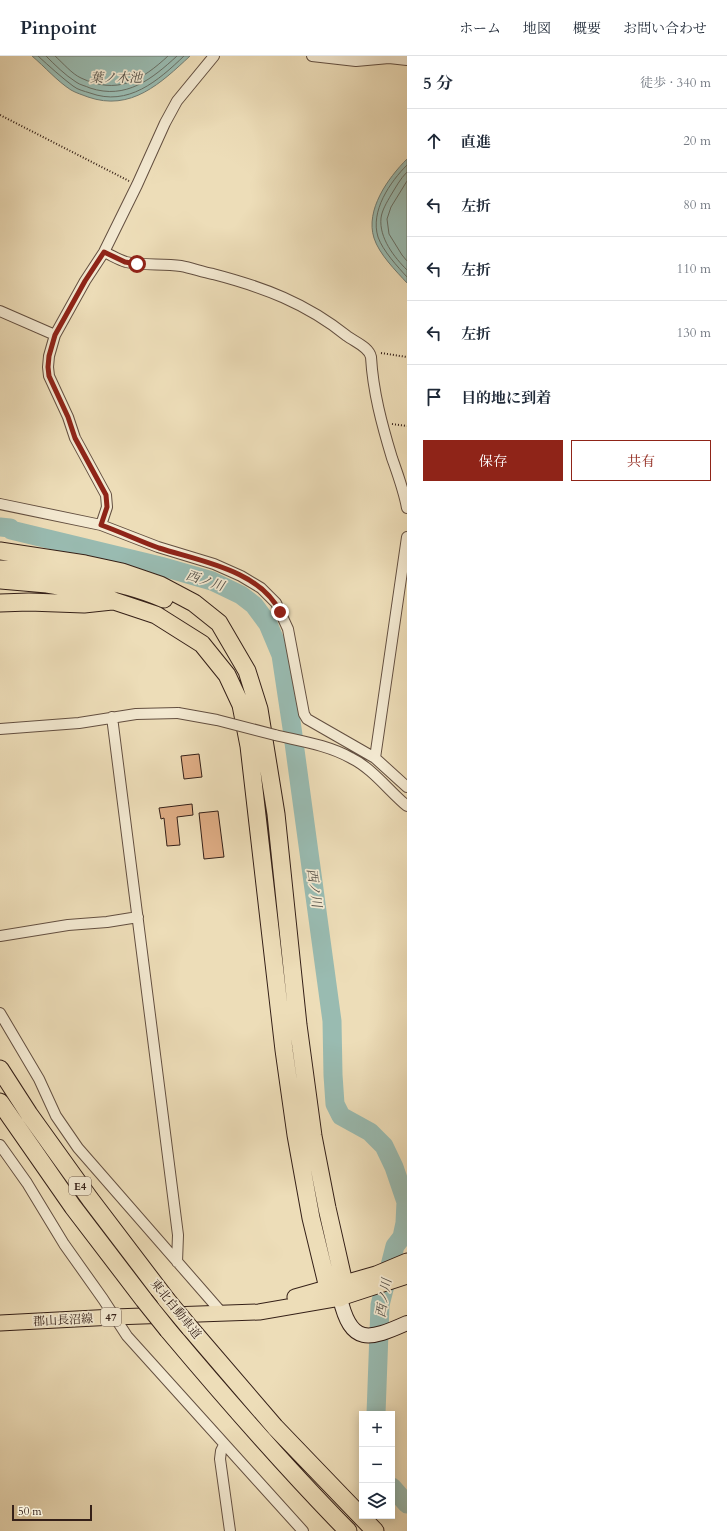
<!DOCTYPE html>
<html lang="ja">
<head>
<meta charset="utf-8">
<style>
  :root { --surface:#fff; --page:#f6f6f7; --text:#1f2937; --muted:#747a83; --line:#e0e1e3; --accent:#8f2418 }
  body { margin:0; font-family:Cardo,"Noto Serif JP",serif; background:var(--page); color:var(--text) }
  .controls { position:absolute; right:12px; bottom:12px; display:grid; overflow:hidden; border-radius:0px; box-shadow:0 2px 10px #0003 }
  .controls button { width:36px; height:36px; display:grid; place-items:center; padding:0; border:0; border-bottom:1px solid var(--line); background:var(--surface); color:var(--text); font:20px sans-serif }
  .scale { position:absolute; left:12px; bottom:10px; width:80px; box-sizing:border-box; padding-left:4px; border:2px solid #352018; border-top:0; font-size:11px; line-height:14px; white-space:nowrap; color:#352018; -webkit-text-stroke:3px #f3e9d1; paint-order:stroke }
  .stop { position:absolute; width:12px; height:12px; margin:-9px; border:3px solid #8f2418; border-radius:50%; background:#fff }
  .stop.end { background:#8f2418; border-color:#fff; box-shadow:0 1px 4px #0008 }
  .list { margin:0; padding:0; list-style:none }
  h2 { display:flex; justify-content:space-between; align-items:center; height:52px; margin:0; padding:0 16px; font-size:17px }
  h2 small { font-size:13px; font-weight:400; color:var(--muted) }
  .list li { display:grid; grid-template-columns:26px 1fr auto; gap:12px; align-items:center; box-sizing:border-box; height:64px; padding:0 16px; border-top:1px solid var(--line) }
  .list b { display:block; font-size:15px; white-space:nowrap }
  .list em { font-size:13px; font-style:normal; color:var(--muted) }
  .actions { display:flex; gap:8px; padding:12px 16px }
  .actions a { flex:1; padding:9px 0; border:1px solid var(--accent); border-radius:0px; text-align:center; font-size:14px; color:var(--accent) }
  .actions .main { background:var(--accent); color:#fff }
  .icon { flex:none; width:22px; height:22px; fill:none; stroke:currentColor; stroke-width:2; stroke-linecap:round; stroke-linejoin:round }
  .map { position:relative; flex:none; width:407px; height:1475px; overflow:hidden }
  header { display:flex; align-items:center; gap:24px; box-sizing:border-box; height:56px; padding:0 20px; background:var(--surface); border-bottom:1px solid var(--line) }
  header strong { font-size:19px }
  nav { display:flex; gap:22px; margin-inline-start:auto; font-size:14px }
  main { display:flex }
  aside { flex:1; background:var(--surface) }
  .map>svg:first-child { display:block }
  .water { fill:#99bbb1; stroke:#717d74 }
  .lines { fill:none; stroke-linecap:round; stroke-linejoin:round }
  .shore { stroke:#676e64; stroke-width:1 }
  .river { stroke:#99bbb1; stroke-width:19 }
  .building { fill:#deac84; stroke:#352018 }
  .street-casing { stroke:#634f40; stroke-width:12 }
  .secondary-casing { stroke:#352018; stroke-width:16 }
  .primary-casing { stroke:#352018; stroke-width:17 }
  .highway-casing { stroke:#352018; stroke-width:19 }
  .path { stroke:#352018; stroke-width:2; stroke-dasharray:1 2; stroke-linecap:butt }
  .street { stroke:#f3e9d1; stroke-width:10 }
  .secondary { stroke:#f3e9d1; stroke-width:14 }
  .primary { stroke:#edddb8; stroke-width:15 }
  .highway { stroke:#edddb8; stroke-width:17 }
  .street-bridge-casing { stroke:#634f40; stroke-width:12; stroke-linecap:butt }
  .highway-bridge-casing { stroke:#352018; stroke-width:19; stroke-linecap:butt }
  .street-bridge { stroke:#f3e9d1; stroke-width:10 }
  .highway-bridge { stroke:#edddb8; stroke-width:17 }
  .route { stroke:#8f2418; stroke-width:5 }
  .labels { text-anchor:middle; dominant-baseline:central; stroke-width:3.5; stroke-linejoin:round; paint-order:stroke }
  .shield { fill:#f3e9d1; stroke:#6e5c50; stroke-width:1 }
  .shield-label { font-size:11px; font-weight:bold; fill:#352018 }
  .street-label { font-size:12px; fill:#352018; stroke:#f3e9d1 }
  .water-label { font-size:13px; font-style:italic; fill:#534e46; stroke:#f3e9d1 }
</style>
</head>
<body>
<header>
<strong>Pinpoint</strong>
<nav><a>ホーム</a><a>地図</a><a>概要</a><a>お問い合わせ</a></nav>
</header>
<main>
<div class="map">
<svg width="407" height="1475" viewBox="0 0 407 1475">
  <rect width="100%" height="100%" fill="#edddb8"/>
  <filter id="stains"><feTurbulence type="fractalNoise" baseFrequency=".005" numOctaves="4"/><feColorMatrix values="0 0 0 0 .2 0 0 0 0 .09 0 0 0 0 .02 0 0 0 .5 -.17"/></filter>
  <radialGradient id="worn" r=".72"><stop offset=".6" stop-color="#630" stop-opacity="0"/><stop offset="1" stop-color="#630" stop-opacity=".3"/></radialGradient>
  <!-- water -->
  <path class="water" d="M 32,0 L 190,0 C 161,27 131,56 88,41 C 83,39 76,37 71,34 C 57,25 45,11 32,0 Z
    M 407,103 L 407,227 C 396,215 379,198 374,182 C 365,154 388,122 407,103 Z"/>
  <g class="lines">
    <!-- shore -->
    <path class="shore" d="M 38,0 C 49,10 61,21 73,30 C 78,34 84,35 90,37 C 128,51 158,25 184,0
      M 46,0 C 55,9 65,19 76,26 C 80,29 86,30 90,32 C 126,44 152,23 177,0
      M 55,0 C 63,7 72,18 81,22 C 117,39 141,25 168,0
      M 407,109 C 390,126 370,155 378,181 C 383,195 397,210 407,221
      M 407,116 C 400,123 396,131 391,139 C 387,146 382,154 381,162 C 379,182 394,201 407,214
      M 407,125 L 391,151 L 387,163 L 389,178 L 402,199 L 407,205"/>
    <!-- river -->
    <path class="river" d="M 0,471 L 10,472 L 11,474 L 160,510 L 212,525 L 241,539 L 254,549 L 268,568 L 281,599 L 292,672 L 332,965 L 333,1019 L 335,1048 L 341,1060 L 370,1076 L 384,1090 L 394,1111 L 406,1146 L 405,1167 L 402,1181 L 395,1190 L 380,1249 L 376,1358
      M 392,1431 L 407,1448"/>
  </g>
  <!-- building -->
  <path class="building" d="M 199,698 L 202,721 L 184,723 L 181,700 Z
    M 192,748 L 193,759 L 177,761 L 180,789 L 167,790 L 164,762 L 161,763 L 159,752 Z
    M 218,755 L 224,801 L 204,803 L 199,757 Z"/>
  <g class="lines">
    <!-- street casing -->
    <g class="street-casing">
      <path id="street" d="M 312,0 L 356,5 L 389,2 L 407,4
        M 104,196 C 111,199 119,204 126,206 C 144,210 163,207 181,210 C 192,212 202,216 213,218 C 263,231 306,247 347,280 C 355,286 369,291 371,301 C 373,336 382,369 392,402 C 398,419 404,435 407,452
        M 0,255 L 55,279
        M 0,448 L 101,469 L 158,491 L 214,508 L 241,520 L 261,532 L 276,547 L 288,573 L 304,658 L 307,663 L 375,702 L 407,731
        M 101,469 L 107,451 L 106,439 L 75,382 L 68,361 L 49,320 L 48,311 L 49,300 L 55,279 L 85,225 L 104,196 L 137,129 L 165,67 L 177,45 L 214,0
        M 112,661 L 178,1179 L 177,1206
        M 0,673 L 79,667 L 136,658 L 178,657
        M 275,679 C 300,685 328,689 351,702 C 372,712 389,735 407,750
        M 375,702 L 407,481
        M 0,880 L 68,869 L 107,866 L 138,861
        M 0,957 L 39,1023 L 56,1060 L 78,1092 L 222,1257
        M 0,1089 L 27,1127 L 64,1188 L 103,1243 L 127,1280 L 303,1475
        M 224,1389 L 221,1395 L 220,1403 L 230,1475"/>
    </g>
    <!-- secondary casing -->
    <g class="secondary-casing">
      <path id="secondary" d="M 340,1242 C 351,1290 369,1284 407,1267"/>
    </g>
    <!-- primary casing -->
    <g class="primary-casing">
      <path id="primary" d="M 295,1241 L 376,1218 L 407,1205
        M 0,1267 L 114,1261 L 259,1256 L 340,1242 L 407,1220"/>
    </g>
    <!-- highway casing -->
    <g class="highway-casing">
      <path id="highway" d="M 0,495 L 85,508 L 122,516 L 160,529 L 194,547 L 219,567 L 247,615 L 259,653 L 276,758 L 298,969 L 313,1080 L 327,1152 L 344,1227 L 340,1242 L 328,1232 L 311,1162 L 296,1079 L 284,994 L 249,690 L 241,649 L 227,619 L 202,588 L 156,559 L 114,545 L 95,536 L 47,528 L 0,524
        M 0,513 C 50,514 119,523 164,543
        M 0,547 L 29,546 L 84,548 L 112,545
        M 0,1013 L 29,1058 L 90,1143 L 166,1243
        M 0,1046 L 73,1151 L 144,1244
        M 190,1272 L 275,1371 L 375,1475
        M 168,1274 C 226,1343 285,1411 348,1475"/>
    </g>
    <!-- path -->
    <path class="path" d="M 0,59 L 129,125
      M 381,297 L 407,301
      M 392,368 L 407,370"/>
    <!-- street -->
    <use href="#street" class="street"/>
    <!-- secondary -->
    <use href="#secondary" class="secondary"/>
    <!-- primary -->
    <use href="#primary" class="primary"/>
    <!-- highway -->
    <use href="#highway" class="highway"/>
    <!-- street-bridge casing -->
    <g class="street-bridge-casing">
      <path id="street-bridge" d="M 178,657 L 217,664 L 275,679"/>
    </g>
    <!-- highway-bridge casing -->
    <g class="highway-bridge-casing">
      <path id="highway-bridge" d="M 166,1243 L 190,1272
        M 144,1244 L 168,1274"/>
    </g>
    <!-- street-bridge -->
    <use href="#street-bridge" class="street-bridge"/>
    <!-- highway-bridge -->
    <use href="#highway-bridge" class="highway-bridge"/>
  </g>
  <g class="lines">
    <!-- route -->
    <path class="route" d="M 137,208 L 125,206 L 104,196 L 85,225 L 55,279 L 49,300 L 48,311 L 49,320 L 68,361 L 75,382 L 106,439 L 107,451 L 101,469 C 121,476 139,485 159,492 C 199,505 260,514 280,556"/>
  </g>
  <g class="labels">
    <!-- shield labels -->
    <g class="shield">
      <rect x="69" y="1121" width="22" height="18" rx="3"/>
      <rect x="101" y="1252" width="20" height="18" rx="3"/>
    </g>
    <g class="shield-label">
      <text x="80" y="1130">E4</text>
      <text x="111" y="1261">47</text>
    </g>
    <!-- street labels -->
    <g class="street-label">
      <text transform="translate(176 1253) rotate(51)">東北自動車道</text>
      <text transform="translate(63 1264) rotate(-3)">郡山長沼線</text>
    </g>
    <!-- water labels -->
    <g class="water-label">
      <text x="116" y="22">葉ノ木池</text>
      <text transform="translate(205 525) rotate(18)">西ノ川</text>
      <text transform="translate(314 832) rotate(82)">西ノ川</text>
      <text transform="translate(384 1242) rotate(-80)">西ノ川</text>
    </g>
  </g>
  <rect width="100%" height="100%" filter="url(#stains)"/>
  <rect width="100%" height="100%" fill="url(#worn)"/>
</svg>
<div class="controls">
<button>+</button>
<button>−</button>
<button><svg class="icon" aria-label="layers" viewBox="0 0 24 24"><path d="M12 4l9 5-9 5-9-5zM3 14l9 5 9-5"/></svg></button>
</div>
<div class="scale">50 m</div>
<div class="stop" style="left:137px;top:208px"></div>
<div class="stop end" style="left:280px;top:556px"></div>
</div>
<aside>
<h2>5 分<small>徒歩 · 340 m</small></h2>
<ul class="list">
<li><svg class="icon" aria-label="ahead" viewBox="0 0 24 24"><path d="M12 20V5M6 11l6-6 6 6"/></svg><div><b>直進</b></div><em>20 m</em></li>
<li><svg class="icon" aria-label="left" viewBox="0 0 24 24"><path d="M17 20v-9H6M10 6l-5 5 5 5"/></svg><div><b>左折</b></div><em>80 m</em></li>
<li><svg class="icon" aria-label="left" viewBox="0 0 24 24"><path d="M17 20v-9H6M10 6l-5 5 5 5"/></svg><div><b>左折</b></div><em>110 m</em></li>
<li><svg class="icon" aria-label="left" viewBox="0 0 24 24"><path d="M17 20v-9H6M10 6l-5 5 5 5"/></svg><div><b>左折</b></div><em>130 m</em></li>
<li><svg class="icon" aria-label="arrive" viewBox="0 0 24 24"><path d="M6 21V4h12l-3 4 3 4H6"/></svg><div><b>目的地に到着</b></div></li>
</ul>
<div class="actions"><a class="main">保存</a><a>共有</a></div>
</aside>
</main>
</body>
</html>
